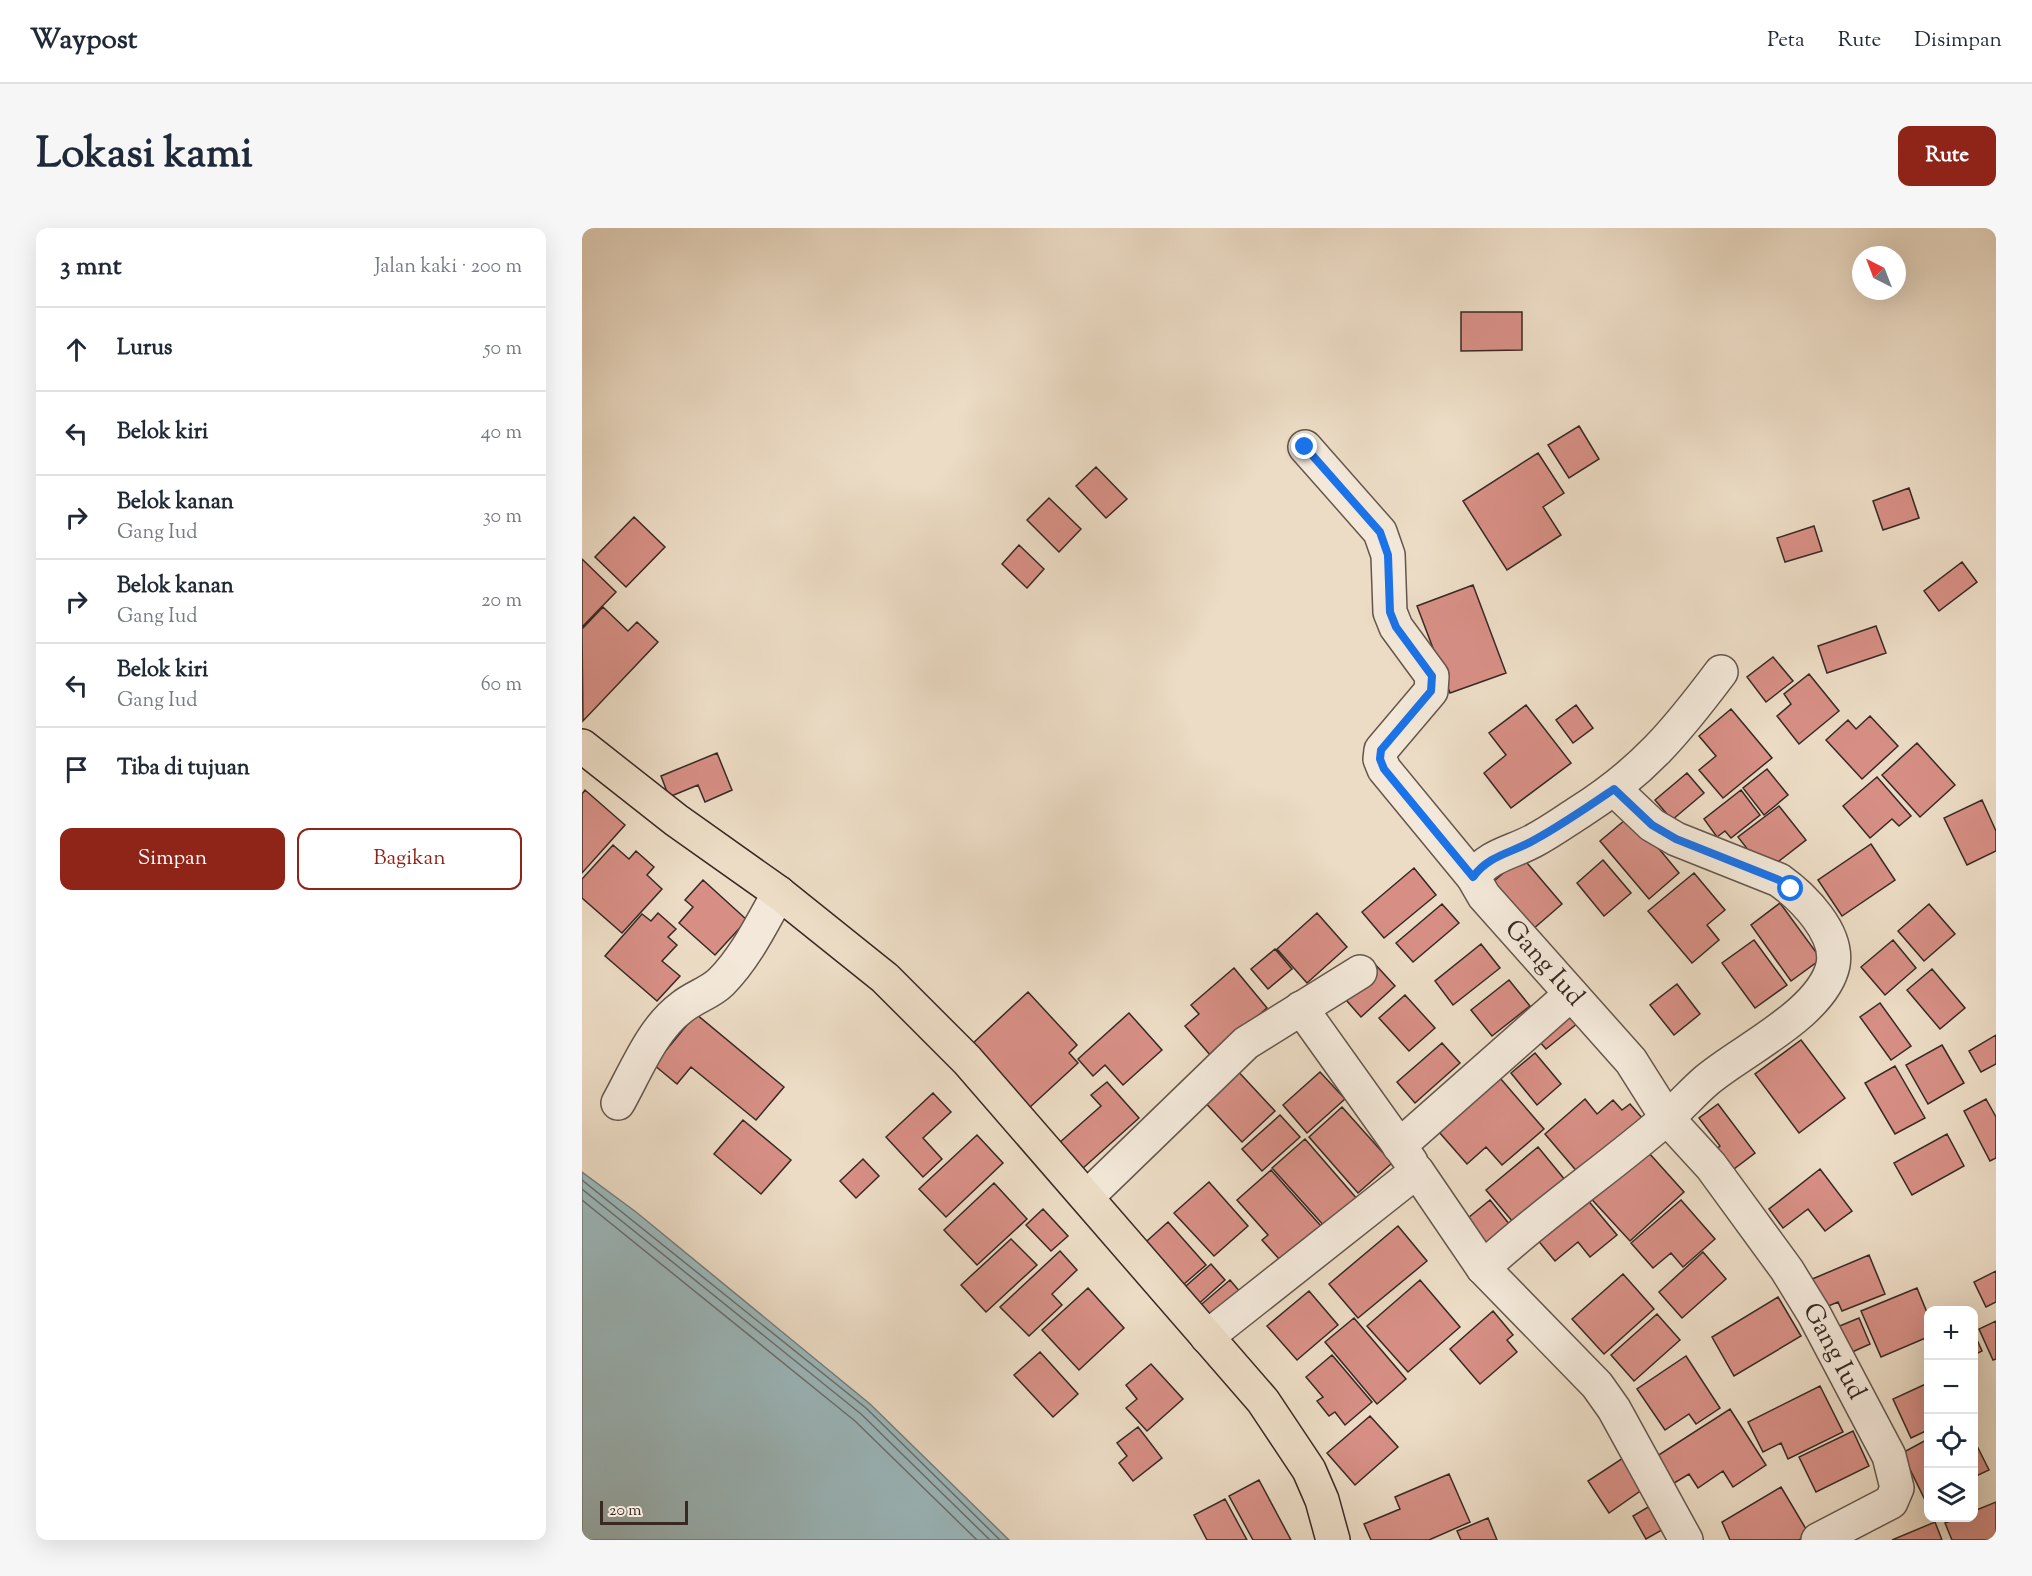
<!DOCTYPE html>
<html lang="id">
<head>
<meta charset="utf-8">
<style>
  :root { --surface:#fff; --page:#f6f6f7; --text:#1f2937; --muted:#747a83; --line:#e0e1e3; --accent:#8f2418 }
  body { margin:0; font-family:"Sorts Mill Goudy",serif; background:var(--page); color:var(--text) }
  .controls { position:absolute; right:18px; bottom:18px; display:grid; overflow:hidden; border-radius:12px; box-shadow:0 6px 24px #0002 }
  .controls button { width:54px; height:54px; display:grid; place-items:center; padding:0; border:0; border-bottom:2px solid var(--line); background:var(--surface); color:var(--text); font:30px sans-serif }
  .compass { position:absolute; left:1270px; top:18px; width:54px; height:54px; border-radius:50%; background:var(--surface); box-shadow:0 6px 24px #0002; rotate:318deg }
  .scale { position:absolute; left:18px; bottom:15px; width:88px; box-sizing:border-box; padding-left:6px; border:3px solid #382923; border-top:0; font-size:16px; line-height:21px; white-space:nowrap; color:#382923; -webkit-text-stroke:4px #f3e8d9; paint-order:stroke }
  .stop { position:absolute; width:18px; height:18px; margin:-14px; border:4px solid #1a73e8; border-radius:50%; background:#fff }
  .stop.end { background:#1a73e8; border-color:#fff; box-shadow:0 2px 6px #0008 }
  .list { margin:0; padding:0; list-style:none }
  h2 { display:flex; justify-content:space-between; align-items:center; height:78px; margin:0; padding:0 24px; font-size:26px }
  h2 small { font-size:20px; font-weight:400; color:var(--muted) }
  .list li { display:grid; grid-template-columns:39px 1fr auto; gap:18px; align-items:center; box-sizing:border-box; height:84px; padding:0 24px; border-top:2px solid var(--line) }
  .list b { display:block; font-size:22px; white-space:nowrap }
  .list p { margin:0; font-size:20px; white-space:nowrap; color:var(--muted) }
  .list em { font-size:20px; font-style:normal; color:var(--muted) }
  .actions { display:flex; gap:12px; padding:18px 24px }
  .actions a { flex:1; padding:14px 0; border:2px solid var(--accent); border-radius:12px; text-align:center; font-size:21px; color:var(--accent) }
  .actions .main { background:var(--accent); color:#fff }
  .icon { flex:none; width:33px; height:33px; fill:none; stroke:currentColor; stroke-width:2; stroke-linecap:round; stroke-linejoin:round }
  .map { position:relative; flex:none; width:1414px; height:1312px; overflow:hidden; border-radius:12px }
  header { display:flex; align-items:center; gap:36px; box-sizing:border-box; height:84px; padding:0 30px; background:var(--surface); border-bottom:2px solid var(--line) }
  header strong { font-size:28px }
  nav { display:flex; gap:33px; margin-inline-start:auto; font-size:21px }
  .intro { display:flex; align-items:center; justify-content:space-between; box-sizing:border-box; height:144px; padding:0 36px }
  h1 { margin:0; font-size:42px }
  .button { padding:15px 27px; border-radius:12px; background:var(--accent); color:#fff; font-size:21px; font-weight:700 }
  main { display:flex; gap:36px; padding:0 36px }
  aside { flex:1; background:var(--surface); border-radius:12px; box-shadow:0 6px 24px #0002 }
  .map>svg:first-child { display:block }
  .water { fill:#9cb9bd; stroke:#747f7f; stroke-width:1.5 }
  .lines { fill:none; stroke-linecap:round; stroke-linejoin:round }
  .shore { stroke:#6a7170; stroke-width:1.5 }
  .building { fill:#d78f85; stroke:#382923; stroke-width:1.5 }
  .street-casing { stroke:#65564c; stroke-width:36 }
  .highway-casing { stroke:#382923; stroke-width:36 }
  .street { stroke:#f3e8d9; stroke-width:33 }
  .highway { stroke:#ecdcc5; stroke-width:33 }
  .route { stroke:#1a73e8; stroke-width:8 }
  .labels { text-anchor:middle; dominant-baseline:central; stroke-width:6; stroke-linejoin:round; paint-order:stroke }
  .street-label { font-size:26px; fill:#382923; stroke:#f3e8d9 }
</style>
</head>
<body>
<header>
<strong>Waypost</strong>
<nav><a>Peta</a><a>Rute</a><a>Disimpan</a></nav>
</header>
<div class="intro"><h1>Lokasi kami</h1><a class="button">Rute</a></div>
<main>
<aside>
<h2>3 mnt<small>Jalan kaki · 200 m</small></h2>
<ul class="list">
<li><svg class="icon" aria-label="ahead" viewBox="0 0 24 24"><path d="M12 20V5M6 11l6-6 6 6"/></svg><div><b>Lurus</b></div><em>50 m</em></li>
<li><svg class="icon" aria-label="left" viewBox="0 0 24 24"><path d="M17 20v-9H6M10 6l-5 5 5 5"/></svg><div><b>Belok kiri</b></div><em>40 m</em></li>
<li><svg class="icon" aria-label="right" viewBox="0 0 24 24"><path d="M7 20v-9h11M14 6l5 5-5 5"/></svg><div><b>Belok kanan</b><p>Gang Iud</p></div><em>30 m</em></li>
<li><svg class="icon" aria-label="right" viewBox="0 0 24 24"><path d="M7 20v-9h11M14 6l5 5-5 5"/></svg><div><b>Belok kanan</b><p>Gang Iud</p></div><em>20 m</em></li>
<li><svg class="icon" aria-label="left" viewBox="0 0 24 24"><path d="M17 20v-9H6M10 6l-5 5 5 5"/></svg><div><b>Belok kiri</b><p>Gang Iud</p></div><em>60 m</em></li>
<li><svg class="icon" aria-label="arrive" viewBox="0 0 24 24"><path d="M6 21V4h12l-3 4 3 4H6"/></svg><div><b>Tiba di tujuan</b></div></li>
</ul>
<div class="actions"><a class="main">Simpan</a><a>Bagikan</a></div>
</aside>
<div class="map">
<svg width="1414" height="1312" viewBox="0 0 1414 1312">
  <rect width="100%" height="100%" fill="#ecdcc5"/>
  <filter id="stains"><feTurbulence type="fractalNoise" baseFrequency=".00333" numOctaves="4"/><feColorMatrix values="0 0 0 0 .2 0 0 0 0 .09 0 0 0 0 .02 0 0 0 .5 -.17"/></filter>
  <radialGradient id="worn" r=".72"><stop offset=".6" stop-color="#630" stop-opacity="0"/><stop offset="1" stop-color="#630" stop-opacity=".3"/></radialGradient>
  <!-- water -->
  <path class="water" d="M 0,944 L 54,984 L 288,1176 L 427,1312 L 0,1312 Z"/>
  <g class="lines">
    <!-- shore -->
    <path class="shore" d="M 0,952 L 284,1180 L 418,1312
      M 0,961 L 279,1186 L 408,1312
      M 0,972 L 273,1193 L 395,1312"/>
  </g>
  <!-- building -->
  <path class="building" d="M 879,84 L 940,84 L 940,122 L 879,123 Z
    M 997,198 L 1017,231 L 987,250 L 966,217 Z
    M 956,225 L 982,265 L 961,279 L 979,307 L 925,342 L 881,273 Z
    M 514,239 L 545,271 L 524,290 L 494,258 Z
    M 1327,260 L 1337,290 L 1301,302 L 1291,273 Z
    M 467,270 L 499,301 L 477,324 L 445,292 Z
    M 52,289 L 83,319 L 44,359 L 13,329 Z
    M 1232,298 L 1240,323 L 1203,334 L 1195,310 Z
    M 437,317 L 462,341 L 445,360 L 420,336 Z
    M 0,331 L 34,364 L 0,399 Z
    M 1380,334 L 1395,354 L 1357,383 L 1342,363 Z
    M 891,357 L 924,445 L 868,465 L 835,378 Z
    M 21,379 L 46,403 L 55,394 L 76,414 L 1,493 L 0,401 Z
    M 1294,398 L 1304,425 L 1245,445 L 1236,418 Z
    M 1191,429 L 1211,453 L 1184,474 L 1165,449 Z
    M 1227,446 L 1257,483 L 1217,516 L 1195,488 L 1209,476 L 1202,466 Z
    M 944,477 L 989,535 L 929,580 L 902,545 L 924,527 L 907,505 Z
    M 994,477 L 1011,500 L 991,515 L 974,492 Z
    M 1149,481 L 1190,530 L 1141,570 L 1117,542 L 1134,528 L 1117,508 Z
    M 1288,488 L 1316,518 L 1280,551 L 1244,512 L 1266,492 L 1274,501 Z
    M 1335,515 L 1373,557 L 1338,589 L 1300,547 Z
    M 135,525 L 150,562 L 123,574 L 116,557 L 87,569 L 79,548 Z
    M 1185,541 L 1206,567 L 1182,587 L 1161,560 Z
    M 1105,545 L 1122,565 L 1090,592 L 1073,572 Z
    M 1295,549 L 1329,588 L 1317,598 L 1310,591 L 1288,610 L 1261,578 Z
    M 3,562 L 43,597 L 0,645 L 0,566 Z
    M 1159,562 L 1178,587 L 1149,610 L 1143,603 L 1135,609 L 1122,591 Z
    M 1400,572 L 1414,603 L 1414,623 L 1385,637 L 1362,590 Z
    M 1197,578 L 1224,612 L 1183,644 L 1156,609 Z
    M 1049,587 L 1097,645 L 1067,671 L 1018,613 Z
    M 1289,616 L 1313,652 L 1260,688 L 1236,652 Z
    M 31,617 L 47,631 L 54,623 L 72,639 L 65,647 L 80,661 L 40,705 L 0,670 L 0,651 Z
    M 940,629 L 980,676 L 950,702 L 911,654 Z
    M 1021,632 L 1049,665 L 1022,688 L 995,655 Z
    M 832,640 L 854,667 L 802,710 L 780,684 Z
    M 1112,645 L 1143,682 L 1125,697 L 1137,712 L 1110,735 L 1066,683 Z
    M 121,652 L 165,692 L 133,727 L 97,695 L 111,679 L 103,672 Z
    M 1198,675 L 1239,731 L 1209,753 L 1169,697 Z
    M 860,676 L 877,695 L 831,734 L 814,715 Z
    M 1347,676 L 1373,706 L 1342,733 L 1316,703 Z
    M 76,685 L 94,701 L 86,709 L 95,717 L 80,733 L 98,748 L 75,773 L 23,728 L 60,686 L 69,693 Z
    M 735,685 L 765,719 L 725,755 L 695,721 Z
    M 1172,712 L 1205,757 L 1173,780 L 1140,735 Z
    M 1311,712 L 1334,740 L 1303,767 L 1279,739 Z
    M 899,716 L 918,740 L 871,777 L 853,753 Z
    M 693,721 L 710,741 L 686,761 L 669,741 Z
    M 791,734 L 813,758 L 779,789 L 757,764 Z
    M 652,740 L 685,780 L 629,828 L 603,798 L 617,786 L 609,777 Z
    M 1350,741 L 1383,780 L 1358,801 L 1325,762 Z
    M 927,752 L 948,778 L 910,808 L 889,782 Z
    M 1095,756 L 1118,786 L 1092,807 L 1068,777 Z
    M 446,764 L 495,817 L 487,825 L 496,835 L 447,880 L 389,817 Z
    M 823,767 L 853,800 L 827,823 L 797,790 Z
    M 1298,775 L 1329,818 L 1309,832 L 1278,789 Z
    M 982,778 L 996,795 L 964,821 L 950,805 Z
    M 547,785 L 580,822 L 541,857 L 523,837 L 511,848 L 496,831 Z
    M 114,786 L 202,859 L 174,892 L 109,839 L 95,856 L 72,837 Z
    M 1414,807 L 1414,836 L 1399,844 L 1387,823 Z
    M 1219,812 L 1263,870 L 1217,905 L 1173,846 Z
    M 860,815 L 878,835 L 833,875 L 815,854 Z
    M 1360,817 L 1382,855 L 1346,876 L 1324,837 Z
    M 953,825 L 979,856 L 955,877 L 929,845 Z
    M 1313,838 L 1343,890 L 1313,906 L 1283,855 Z
    M 652,839 L 693,883 L 660,914 L 619,870 Z
    M 738,844 L 763,871 L 725,905 L 701,877 Z
    M 918,850 L 962,901 L 920,937 L 904,919 L 885,936 L 857,904 Z
    M 525,854 L 557,890 L 500,941 L 477,915 L 519,878 L 509,867 Z
    M 351,865 L 369,884 L 341,910 L 360,931 L 341,949 L 304,909 Z
    M 1003,871 L 1015,886 L 1031,872 L 1040,882 L 1048,876 L 1067,898 L 1003,953 L 963,906 Z
    M 1404,871 L 1414,889 L 1414,930 L 1408,933 L 1382,883 Z
    M 1136,876 L 1173,925 L 1144,947 L 1128,926 L 1138,918 L 1117,890 Z
    M 760,879 L 810,935 L 776,965 L 727,909 Z
    M 698,887 L 718,909 L 680,943 L 660,921 Z
    M 161,892 L 209,932 L 179,966 L 132,926 Z
    M 1365,906 L 1382,938 L 1330,967 L 1312,935 Z
    M 395,907 L 421,935 L 364,989 L 337,961 Z
    M 723,911 L 776,972 L 744,1000 L 690,940 Z
    M 1058,915 L 1102,964 L 1048,1013 L 1003,964 Z
    M 956,919 L 988,958 L 936,1000 L 904,962 Z
    M 281,931 L 297,948 L 274,970 L 258,953 Z
    M 1238,941 L 1270,983 L 1243,1003 L 1226,981 L 1201,1000 L 1187,981 Z
    M 689,942 L 747,1007 L 707,1042 L 680,1012 L 686,1007 L 655,972 Z
    M 627,954 L 666,998 L 632,1028 L 592,985 Z
    M 412,955 L 445,991 L 395,1037 L 362,1002 Z
    M 999,964 L 1035,1007 L 1008,1029 L 996,1014 L 973,1033 L 950,1005 Z
    M 908,972 L 932,1002 L 900,1028 L 876,998 Z
    M 1099,972 L 1133,1011 L 1101,1039 L 1089,1025 L 1071,1040 L 1049,1015 Z
    M 461,981 L 486,1008 L 469,1023 L 444,997 Z
    M 586,994 L 624,1037 L 594,1063 L 556,1021 Z
    M 816,998 L 845,1033 L 776,1090 L 747,1056 Z
    M 429,1011 L 455,1037 L 404,1084 L 379,1057 Z
    M 478,1023 L 495,1042 L 470,1066 L 480,1077 L 447,1108 L 418,1079 Z
    M 1121,1024 L 1144,1051 L 1100,1090 L 1077,1064 Z
    M 1287,1027 L 1303,1066 L 1260,1083 L 1256,1074 L 1239,1081 L 1228,1052 Z
    M 629,1036 L 643,1052 L 612,1080 L 597,1064 Z
    M 1414,1043 L 1414,1074 L 1404,1079 L 1392,1054 Z
    M 1041,1046 L 1072,1081 L 1022,1126 L 990,1091 Z
    M 648,1052 L 664,1071 L 631,1100 L 614,1081 Z
    M 838,1052 L 878,1099 L 826,1144 L 785,1098 Z
    M 506,1060 L 542,1100 L 497,1142 L 460,1102 Z
    M 1335,1060 L 1346,1087 L 1346,1109 L 1299,1129 L 1279,1083 Z
    M 727,1063 L 756,1097 L 715,1132 L 685,1098 Z
    M 1196,1069 L 1219,1108 L 1152,1148 L 1130,1109 Z
    M 911,1083 L 931,1107 L 925,1112 L 935,1124 L 898,1156 L 868,1121 Z
    M 1075,1086 L 1098,1112 L 1052,1153 L 1029,1127 Z
    M 772,1090 L 824,1151 L 795,1176 L 743,1114 Z
    M 1277,1090 L 1288,1116 L 1259,1129 L 1248,1102 Z
    M 1414,1093 L 1414,1131 L 1411,1132 L 1397,1101 Z
    M 1392,1105 L 1400,1123 L 1392,1127 Z
    M 458,1124 L 496,1166 L 471,1189 L 432,1147 Z
    M 750,1127 L 790,1174 L 763,1197 L 753,1184 L 747,1188 L 735,1173 L 741,1169 L 724,1149 Z
    M 1104,1128 L 1138,1180 L 1114,1196 L 1107,1186 L 1083,1202 L 1055,1161 Z
    M 569,1136 L 601,1171 L 565,1203 L 544,1180 L 555,1171 L 544,1157 Z
    M 1346,1155 L 1346,1202 L 1329,1210 L 1311,1171 Z
    M 1238,1158 L 1261,1204 L 1206,1231 L 1199,1215 L 1181,1224 L 1166,1194 Z
    M 1148,1181 L 1184,1237 L 1151,1259 L 1141,1243 L 1116,1260 L 1107,1246 L 1089,1257 L 1072,1230 Z
    M 788,1188 L 816,1219 L 773,1257 L 745,1225 Z
    M 556,1199 L 580,1230 L 551,1253 L 537,1235 L 545,1228 L 535,1215 Z
    M 1271,1203 L 1287,1238 L 1234,1264 L 1217,1229 Z
    M 1346,1211 L 1346,1272 L 1344,1274 L 1320,1225 Z
    M 1392,1212 L 1407,1242 L 1392,1249 Z
    M 1044,1228 L 1064,1259 L 1027,1285 L 1006,1253 Z
    M 867,1246 L 888,1294 L 847,1312 L 789,1312 L 782,1296 L 818,1281 L 813,1269 Z
    M 677,1252 L 709,1312 L 671,1312 L 647,1268 Z
    M 1199,1259 L 1227,1306 L 1217,1312 L 1148,1312 L 1140,1294 Z
    M 643,1271 L 665,1312 L 625,1312 L 612,1287 Z
    M 1078,1272 L 1092,1295 L 1064,1311 L 1051,1288 Z
    M 1414,1274 L 1414,1312 L 1370,1312 L 1363,1295 L 1376,1290 L 1392,1290 L 1392,1283 Z
    M 906,1290 L 915,1312 L 879,1312 L 875,1303 Z
    M 1353,1294 L 1360,1312 L 1310,1312 Z"/>
  <g class="lines">
    <!-- street casing -->
    <g class="street-casing">
      <g id="street">
        <path id="s1" d="M 723,219 L 798,304 L 806,327 L 808,384 L 814,399 L 850,448 L 849,463 L 799,522 L 798,531 L 802,541 L 891,649 L 902,668 L 1049,833 L 1085,890 L 1129,938 L 1205,1042 L 1232,1086 L 1307,1228 L 1315,1260 L 1309,1274 L 1236,1312"/>
        <path d="M 891,649 C 908,626 930,625 953,612 C 968,604 982,594 996,585 C 1061,544 1094,504 1139,444"/>
        <path d="M 719,780 L 829,934"/>
        <path d="M 36,875 C 54,843 70,801 100,779 C 112,769 128,765 139,754 C 164,729 180,695 197,665"/>
        <path d="M 817,918 L 989,766"/>
        <path d="M 506,968 L 664,815 L 778,744"/>
        <path d="M 901,1040 C 959,986 1025,942 1085,890 C 1099,878 1111,864 1125,852 C 1159,823 1241,785 1251,737 C 1257,705 1221,669 1197,652 L 1094,611 L 1070,597 L 1032,561"/>
        <path d="M 625,1109 L 835,943 L 901,1040 L 1015,1157 L 1032,1181 L 1104,1312"/>
      </g>
    </g>
    <!-- highway casing -->
    <g class="highway-casing">
      <path id="highway" d="M 0,518 L 94,592 L 197,665 L 303,750 L 385,832 L 681,1173 L 727,1242 L 740,1272 L 751,1312"/>
    </g>
    <!-- street -->
    <use href="#street" class="street"/>
    <!-- highway -->
    <use href="#highway" class="highway"/>
  </g>
  <g class="lines">
    <!-- route -->
    <path class="route" d="M 723,219 L 798,304 L 806,327 L 808,384 L 814,399 L 850,448 L 849,463 L 799,522 L 798,531 L 802,541 L 891,649 C 908,626 931,625 954,611 C 981,596 1007,578 1032,561 L 1070,597 L 1094,611 L 1197,652 L 1209,661"/>
  </g>
  <g class="labels">
    <!-- street labels -->
    <g class="street-label">
      <text stroke="none"><textPath href="#s1" startOffset="636">Gang Iud</textPath></text>
      <text stroke="none"><textPath href="#s1" startOffset="1122">Gang Iud</textPath></text>
    </g>
  </g>
  <rect width="100%" height="100%" filter="url(#stains)"/>
  <rect width="100%" height="100%" fill="url(#worn)"/>
</svg>
<div class="controls">
<button>+</button>
<button>−</button>
<button><svg class="icon" aria-label="locate" viewBox="0 0 24 24"><circle cx="12" cy="12" r="6"/><path d="M12 2v4M12 18v4M2 12h4M18 12h4"/></svg></button>
<button><svg class="icon" aria-label="layers" viewBox="0 0 24 24"><path d="M12 4l9 5-9 5-9-5zM3 14l9 5 9-5"/></svg></button>
</div>
<svg class="compass" viewBox="-18 -18 36 36"><path d="M0-13l5 13h-10z" fill="#e53935"/><path d="M0 13l5-13h-10z" fill="#747a83"/></svg>
<div class="scale">20 m</div>
<div class="stop" style="left:1209px;top:661px"></div>
<div class="stop end" style="left:723px;top:219px"></div>
</div>
</main>
</body>
</html>
